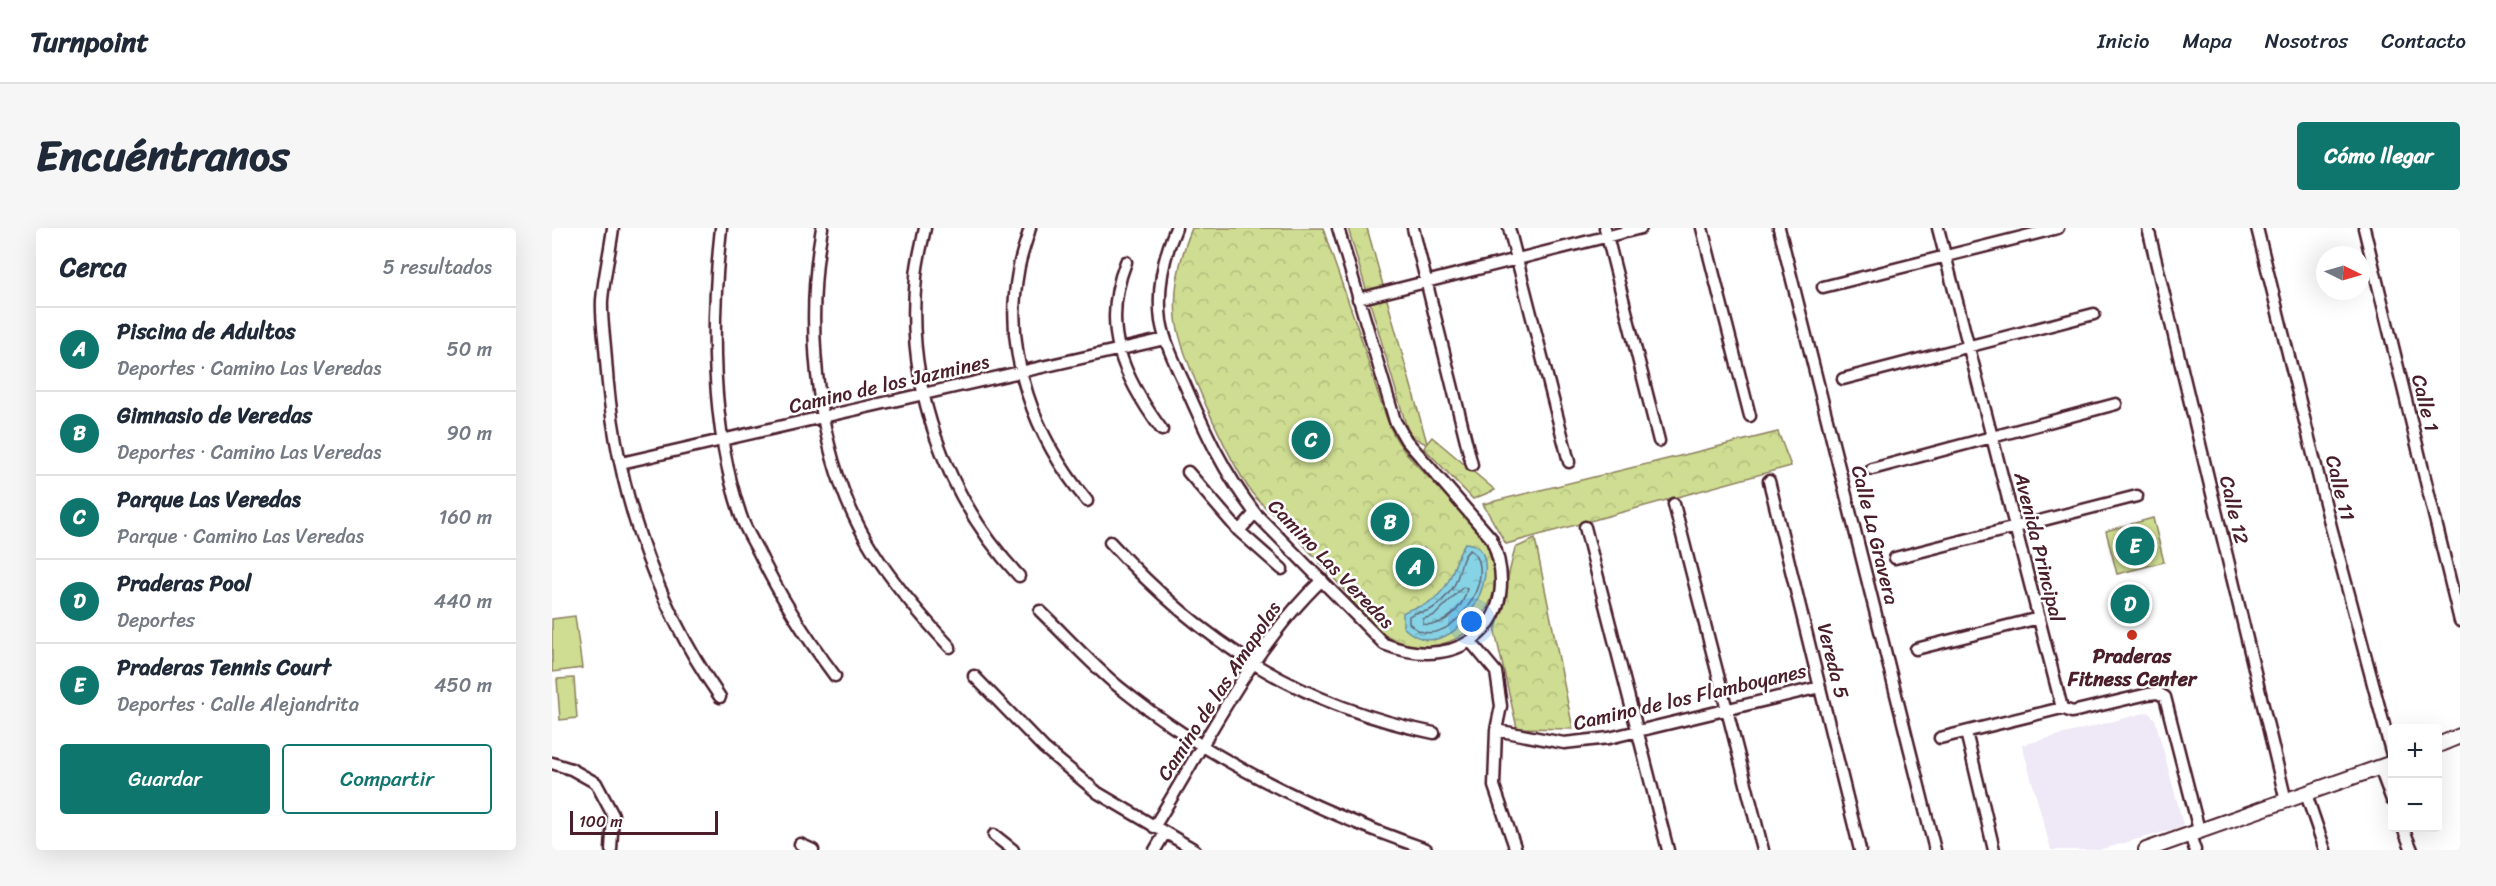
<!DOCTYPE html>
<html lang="es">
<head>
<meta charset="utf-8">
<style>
  :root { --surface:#fff; --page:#f6f6f7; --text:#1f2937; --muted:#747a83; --line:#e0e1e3; --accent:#0f766e }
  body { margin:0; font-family:Sriracha,sans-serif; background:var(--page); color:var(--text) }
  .controls { position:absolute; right:18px; bottom:18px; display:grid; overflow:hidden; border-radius:6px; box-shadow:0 6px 24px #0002 }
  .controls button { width:54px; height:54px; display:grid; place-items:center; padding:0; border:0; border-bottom:2px solid var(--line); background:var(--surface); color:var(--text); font:30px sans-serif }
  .compass { position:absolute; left:1764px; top:18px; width:54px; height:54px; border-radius:50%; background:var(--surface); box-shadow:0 6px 24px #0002; rotate:95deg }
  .scale { position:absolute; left:18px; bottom:15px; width:148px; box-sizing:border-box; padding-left:6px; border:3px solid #4a1f2b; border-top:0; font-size:16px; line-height:21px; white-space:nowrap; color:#4a1f2b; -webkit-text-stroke:4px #fff; paint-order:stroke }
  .you { position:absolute; left:920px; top:394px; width:21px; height:21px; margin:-15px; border:4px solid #fff; border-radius:50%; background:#1a73e8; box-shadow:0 0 0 9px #1a73e833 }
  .badge { display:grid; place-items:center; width:39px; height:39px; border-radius:50%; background:var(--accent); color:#fff; font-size:20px; font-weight:700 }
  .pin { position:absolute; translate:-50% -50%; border:3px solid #fff; box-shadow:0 2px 6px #0006 }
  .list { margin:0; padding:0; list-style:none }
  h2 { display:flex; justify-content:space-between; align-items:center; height:78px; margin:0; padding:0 24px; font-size:26px }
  h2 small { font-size:20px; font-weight:400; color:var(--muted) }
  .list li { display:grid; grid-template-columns:39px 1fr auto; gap:18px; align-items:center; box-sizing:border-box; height:84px; padding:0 24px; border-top:2px solid var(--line) }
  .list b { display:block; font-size:22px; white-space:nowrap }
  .list p { margin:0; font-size:20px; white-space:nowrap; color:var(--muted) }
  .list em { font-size:20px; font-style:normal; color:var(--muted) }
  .actions { display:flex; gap:12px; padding:18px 24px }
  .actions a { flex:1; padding:14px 0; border:2px solid var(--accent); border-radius:6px; text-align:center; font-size:21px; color:var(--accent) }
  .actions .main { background:var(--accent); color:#fff }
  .map { position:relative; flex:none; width:1908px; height:622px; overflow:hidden; border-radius:6px }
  header { display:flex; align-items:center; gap:36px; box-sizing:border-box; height:84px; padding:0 30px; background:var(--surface); border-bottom:2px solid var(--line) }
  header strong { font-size:28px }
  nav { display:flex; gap:33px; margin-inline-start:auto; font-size:21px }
  .intro { display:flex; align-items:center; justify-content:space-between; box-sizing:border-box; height:144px; padding:0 36px }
  h1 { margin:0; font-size:42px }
  .button { padding:15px 27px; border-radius:6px; background:var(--accent); color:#fff; font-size:21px; font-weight:700 }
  main { display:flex; gap:36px; padding:0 36px }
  aside { flex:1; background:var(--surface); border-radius:6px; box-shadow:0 6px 24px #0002 }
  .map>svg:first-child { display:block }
  .built { fill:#efe8f6 }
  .grass { fill:#cedd91; stroke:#8c7e5e; stroke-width:1.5 }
  .forest { fill:url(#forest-crowns); stroke:#8c7e5e; stroke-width:1.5 }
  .water { fill:url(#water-ripples); stroke:#6e8b9b; stroke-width:1.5 }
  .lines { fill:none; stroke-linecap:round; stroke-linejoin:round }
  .shore { stroke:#626776; stroke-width:1.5 }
  .minor-casing { stroke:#4a1f2b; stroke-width:15 }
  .tertiary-casing { stroke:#4a1f2b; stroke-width:18 }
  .minor { stroke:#fff; stroke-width:10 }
  .tertiary { stroke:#fff; stroke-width:14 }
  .poi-dot { fill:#c8321e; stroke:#fff; stroke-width:2 }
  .labels { text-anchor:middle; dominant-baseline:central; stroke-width:5; stroke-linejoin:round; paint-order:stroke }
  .street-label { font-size:20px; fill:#4a1f2b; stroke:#fff }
  .poi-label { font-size:20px; font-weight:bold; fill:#4a1f2b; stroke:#fff }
</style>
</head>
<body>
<header>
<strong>Turnpoint</strong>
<nav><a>Inicio</a><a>Mapa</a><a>Nosotros</a><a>Contacto</a></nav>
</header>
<div class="intro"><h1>Encuéntranos</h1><a class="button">Cómo llegar</a></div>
<main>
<aside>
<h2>Cerca<small>5 resultados</small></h2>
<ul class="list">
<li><span class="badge">A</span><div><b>Piscina de Adultos</b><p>Deportes · Camino Las Veredas</p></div><em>50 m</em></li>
<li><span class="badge">B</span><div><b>Gimnasio de Veredas</b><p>Deportes · Camino Las Veredas</p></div><em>90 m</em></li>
<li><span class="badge">C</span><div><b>Parque Las Veredas</b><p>Parque · Camino Las Veredas</p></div><em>160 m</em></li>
<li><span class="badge">D</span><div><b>Praderas Pool</b><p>Deportes</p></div><em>440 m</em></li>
<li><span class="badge">E</span><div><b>Praderas Tennis Court</b><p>Deportes · Calle Alejandrita</p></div><em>450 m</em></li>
</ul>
<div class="actions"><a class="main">Guardar</a><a>Compartir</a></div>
</aside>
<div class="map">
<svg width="1908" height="622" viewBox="0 0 1908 622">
  <defs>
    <pattern id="forest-crowns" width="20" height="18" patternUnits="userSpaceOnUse" patternTransform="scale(1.5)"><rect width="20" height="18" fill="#cedd91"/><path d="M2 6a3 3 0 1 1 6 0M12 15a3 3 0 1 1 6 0" fill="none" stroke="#b2bd7d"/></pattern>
    <pattern id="water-ripples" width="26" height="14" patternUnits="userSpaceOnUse" patternTransform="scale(1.5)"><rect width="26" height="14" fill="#86d3e6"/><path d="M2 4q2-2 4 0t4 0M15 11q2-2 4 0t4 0" fill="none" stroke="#75b5c5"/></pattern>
  </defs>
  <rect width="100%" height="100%" fill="#fff"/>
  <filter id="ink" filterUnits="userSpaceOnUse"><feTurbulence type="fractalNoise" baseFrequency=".0167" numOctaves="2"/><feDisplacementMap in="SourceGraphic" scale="12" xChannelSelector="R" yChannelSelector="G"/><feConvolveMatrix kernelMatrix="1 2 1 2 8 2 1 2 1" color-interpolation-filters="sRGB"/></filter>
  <g filter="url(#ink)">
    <!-- built -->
    <path class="built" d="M 1596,484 L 1603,491 L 1631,596 L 1630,599 L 1547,622 L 1499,622 L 1470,517 Z"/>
    <!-- grass -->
    <path class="grass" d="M 1601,290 L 1612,334 L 1565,346 L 1554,303 Z
      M 23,388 L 30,440 L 0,444 L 0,391 Z
      M 22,450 L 25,490 L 8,492 L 5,451 Z"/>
    <!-- forest -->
    <path class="forest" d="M 640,0 L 771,0 C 782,36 796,71 808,107 C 818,138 826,171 839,201 C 864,259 984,313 930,388 C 916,408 894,419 869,418 C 824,416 806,376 779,347 C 765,332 751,316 737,301 C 725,289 710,278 700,265 C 678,234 627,126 624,90 C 621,58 628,29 640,0 Z
      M 796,0 L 815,0 L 875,215 L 880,209 L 943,262 L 921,271 L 872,220 L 874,216 L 857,207 Z
      M 1226,204 L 1239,238 L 954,316 L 931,276 Z
      M 983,311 L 1021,501 L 965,500 L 943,404 L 963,320 Z"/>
    <!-- water -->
    <path class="water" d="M 913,315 C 965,316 907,453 851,399 L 851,385 C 861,378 869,380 876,375 C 903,358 898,339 913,315 Z
      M 872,320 L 882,333 L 855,357 L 844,345 Z
      M 1591,367 L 1595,385 L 1586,387 L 1584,379 L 1572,379 L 1564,384 L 1561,373 Z"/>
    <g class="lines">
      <!-- shore -->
      <path class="shore" d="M 918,322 C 952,344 893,434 857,395 L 857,388 C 864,383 867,385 875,383 C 883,381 895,368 900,361 C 909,349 907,329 918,322 Z
        M 911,359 L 915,361 C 911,380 892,400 871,396 L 871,391 L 883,387 Z"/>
      <!-- minor casing -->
      <g class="minor-casing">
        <path id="minor" d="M 61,0 C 58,24 52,48 50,72 C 49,92 53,112 54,132 C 62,252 99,370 168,469
          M 169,0 C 159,94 158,197 189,288 C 193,301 201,313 207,325 C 228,369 254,409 283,448
          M 270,0 C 252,101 264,234 321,323 C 343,358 370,389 398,419
          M 373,0 C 370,16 365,33 364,49 C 353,157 394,270 467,348
          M 478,0 C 474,15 468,29 466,44 C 451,127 483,210 535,273
          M 624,0 C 611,30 605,61 609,93 C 613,116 624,137 633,157 C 654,205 671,243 703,285 L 832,416 C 912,448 974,389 939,310 L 854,212 L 843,193 L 786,0
          M 861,0 L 920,237
          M 957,0 L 1017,234
          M 1053,0 L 1107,213
          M 1150,0 L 1198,188
          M 1227,0 L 1383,622
          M 1386,0 L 1510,480 L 1520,484 L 1596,466 L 1606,465 L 1613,469 L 1647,602
          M 1596,0 L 1734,573
          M 1705,0 L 1779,299 L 1840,527
          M 1812,0 L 1908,393
          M 574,34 C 548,100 571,149 610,202
          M 1271,59 L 1506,0
          M 806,71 L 1089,0
          M 1291,151 L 1542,86
          M 69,235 L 613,111
          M 1320,241 L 1564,176
          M 636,244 L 687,303 L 730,341
          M 1217,253 L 1308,622
          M 1122,276 L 1211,622
          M 1033,299 L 1116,622
          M 687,303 L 703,285
          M 558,314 C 649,414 748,478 882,505
          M 1343,330 L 1585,268
          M 488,383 C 514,408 539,436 567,459 C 658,533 764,583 874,621
          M 918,413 L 944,444 L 949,478 L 944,502 L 942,558 L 964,622
          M 1364,421 L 1487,390
          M 422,448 L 492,520 L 546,565 L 643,622
          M 944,502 L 1012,515 L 1057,510 L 1268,459
          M 1414,504 L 1442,622
          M 1388,510 L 1510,480
          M 0,535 L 19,541 L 44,555 L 61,587 L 59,622
          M 1828,540 L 1840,572
          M 1754,566 L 1773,622
          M 602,599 C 652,518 701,417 770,352
          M 1851,600 L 1860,622
          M 442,607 L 461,622
          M 1638,607 L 1643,622
          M 248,616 L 261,622
          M 603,622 L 613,605"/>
      </g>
      <!-- tertiary casing -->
      <g class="tertiary-casing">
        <path id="tertiary" d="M 1886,517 L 1908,508
          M 1594,622 L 1840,535"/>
      </g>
      <!-- minor -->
      <use href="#minor" class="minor"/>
      <!-- tertiary -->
      <use href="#tertiary" class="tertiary"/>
    </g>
  </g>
  <!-- markers -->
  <circle class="poi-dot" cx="1580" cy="407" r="6"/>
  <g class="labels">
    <!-- street labels -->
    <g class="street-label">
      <text transform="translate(337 156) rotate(-13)">Camino de los Jazmines</text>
      <text transform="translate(1873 175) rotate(76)">Calle 1</text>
      <text transform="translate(1788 260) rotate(76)">Calle 11</text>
      <text transform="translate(1682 282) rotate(77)">Calle 12</text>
      <text transform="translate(1323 307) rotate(76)">Calle La Gravera</text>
      <text transform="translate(1487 319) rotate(76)">Avenida Principal</text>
      <text transform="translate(779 336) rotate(46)">Camino Las Veredas</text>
      <text transform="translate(1281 433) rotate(76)">Vereda 5</text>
      <text transform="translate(667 463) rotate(-57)">Camino de las Amapolas</text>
      <text transform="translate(1138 469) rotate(-13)">Camino de los Flamboyanes</text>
    </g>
    <!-- poi labels -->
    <g class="poi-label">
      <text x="1580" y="428">Praderas<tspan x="1580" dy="23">Fitness Center</tspan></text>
    </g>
  </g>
</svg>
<div class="controls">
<button>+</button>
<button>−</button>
</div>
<svg class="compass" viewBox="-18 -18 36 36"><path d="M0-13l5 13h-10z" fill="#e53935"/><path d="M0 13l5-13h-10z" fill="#747a83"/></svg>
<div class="scale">100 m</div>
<div class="you"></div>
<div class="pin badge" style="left:863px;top:339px">A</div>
<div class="pin badge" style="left:838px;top:294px">B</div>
<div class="pin badge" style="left:759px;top:212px">C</div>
<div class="pin badge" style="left:1578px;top:376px">D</div>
<div class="pin badge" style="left:1583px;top:318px">E</div>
</div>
</main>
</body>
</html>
